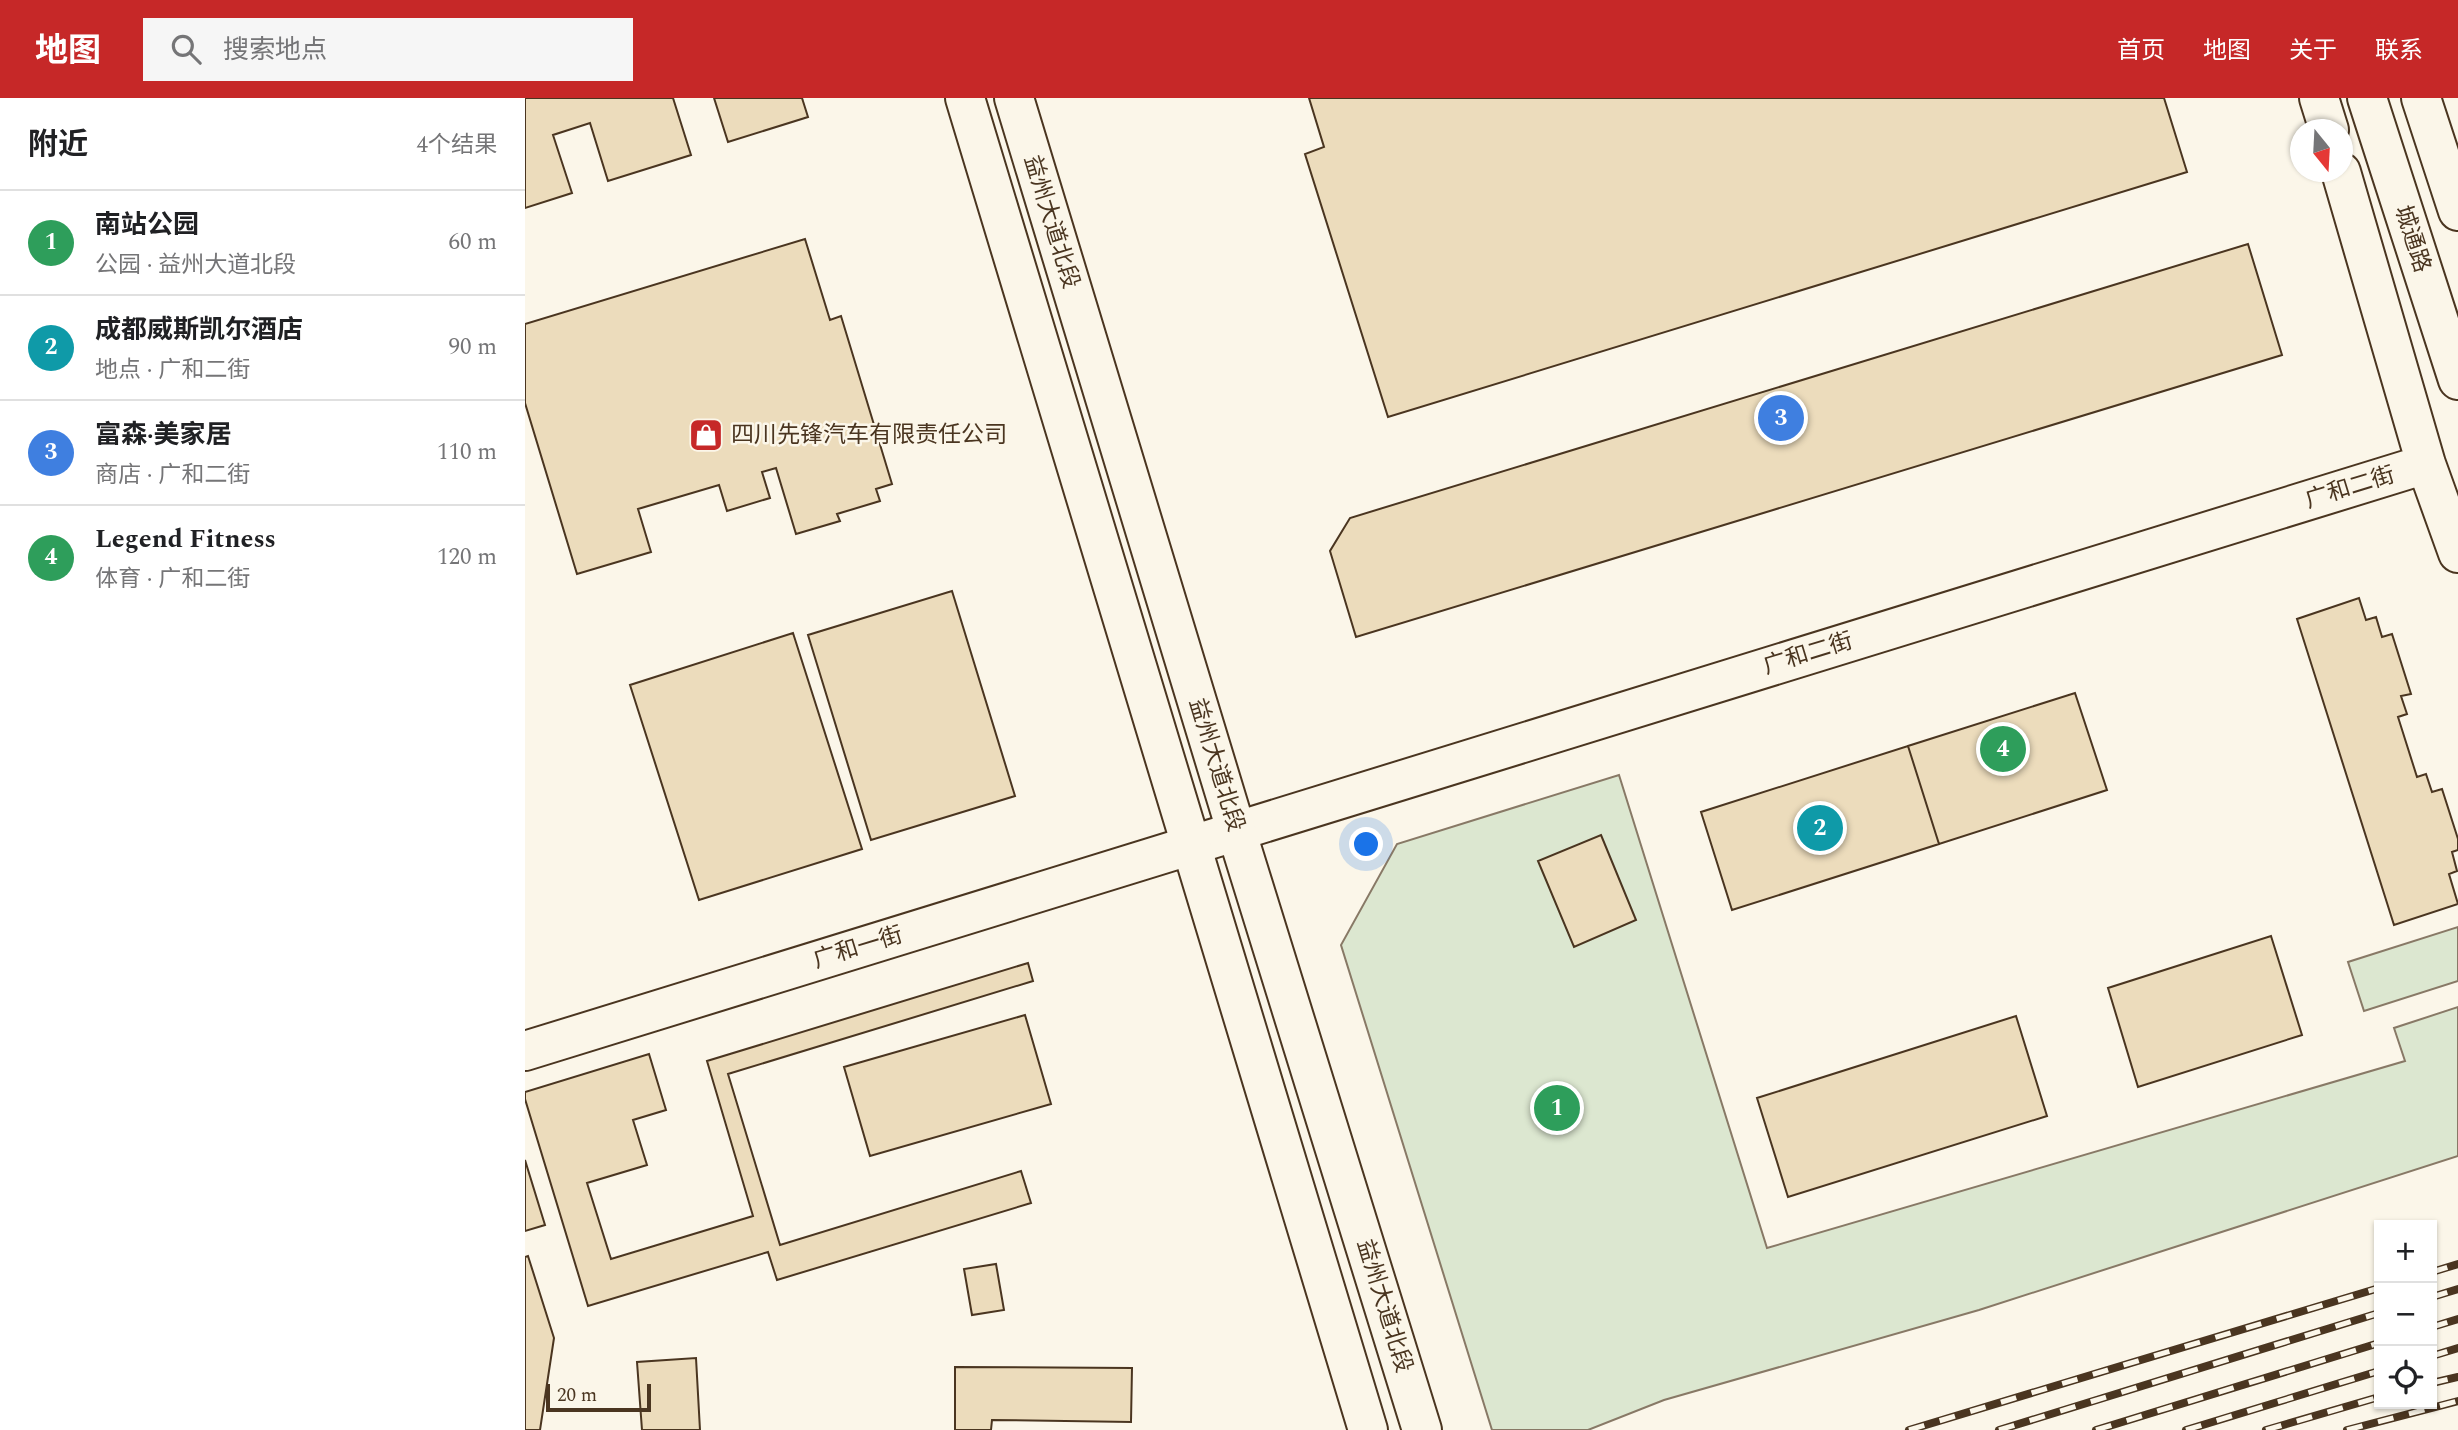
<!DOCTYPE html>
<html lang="zh">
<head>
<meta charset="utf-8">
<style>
  :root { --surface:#fff; --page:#f6f6f6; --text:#202124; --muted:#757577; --line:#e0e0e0; --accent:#c62828 }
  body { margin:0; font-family:Spectral,"Noto Sans SC",serif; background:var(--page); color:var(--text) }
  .controls { position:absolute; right:21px; bottom:21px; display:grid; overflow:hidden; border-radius:0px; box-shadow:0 2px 5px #0004 }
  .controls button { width:63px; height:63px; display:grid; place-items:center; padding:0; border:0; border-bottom:2px solid var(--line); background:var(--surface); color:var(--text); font:35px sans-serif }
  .compass { position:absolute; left:1765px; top:21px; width:63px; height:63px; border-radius:50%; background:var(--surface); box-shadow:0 2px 5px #0004; rotate:162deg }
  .scale { position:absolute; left:21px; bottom:18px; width:105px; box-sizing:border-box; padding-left:7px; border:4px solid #4a3520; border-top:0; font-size:19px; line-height:24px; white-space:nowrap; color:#4a3520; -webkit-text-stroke:5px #fbf6e9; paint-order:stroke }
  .you { position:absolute; left:842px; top:747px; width:24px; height:24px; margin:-18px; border:5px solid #fff; border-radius:50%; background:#1a73e8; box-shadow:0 0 0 10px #1a73e833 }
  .badge { display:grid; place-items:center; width:46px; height:46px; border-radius:50%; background:var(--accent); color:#fff; font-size:23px; font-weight:700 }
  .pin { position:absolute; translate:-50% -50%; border:4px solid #fff; box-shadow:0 2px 7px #0006 }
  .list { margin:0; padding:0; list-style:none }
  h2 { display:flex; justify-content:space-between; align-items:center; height:91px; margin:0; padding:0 28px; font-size:30px }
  h2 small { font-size:23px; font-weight:400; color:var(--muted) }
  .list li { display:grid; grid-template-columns:46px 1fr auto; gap:21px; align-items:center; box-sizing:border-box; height:105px; padding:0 28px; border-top:2px solid var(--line) }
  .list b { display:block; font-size:26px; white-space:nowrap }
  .list p { margin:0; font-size:23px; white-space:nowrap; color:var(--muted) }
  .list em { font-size:23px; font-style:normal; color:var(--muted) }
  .icon { flex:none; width:38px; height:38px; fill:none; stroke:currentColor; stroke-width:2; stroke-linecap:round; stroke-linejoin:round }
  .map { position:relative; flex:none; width:1933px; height:1332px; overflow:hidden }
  header { display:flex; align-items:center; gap:42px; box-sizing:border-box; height:98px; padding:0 35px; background:var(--accent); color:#fff }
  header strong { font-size:33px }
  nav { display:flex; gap:38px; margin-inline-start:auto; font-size:24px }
  .search { width:490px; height:63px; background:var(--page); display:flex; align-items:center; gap:18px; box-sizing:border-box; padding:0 24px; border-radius:0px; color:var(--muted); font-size:26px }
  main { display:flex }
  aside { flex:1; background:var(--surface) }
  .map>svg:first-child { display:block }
  .green { fill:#dce7d0; stroke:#887966; stroke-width:2 }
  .building { fill:#ecdcbc; stroke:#4a3520; stroke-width:2 }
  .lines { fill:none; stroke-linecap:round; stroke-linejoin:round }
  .minor-casing { stroke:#4a3520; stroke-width:42 }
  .major-casing { stroke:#4a3520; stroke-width:42 }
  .minor { stroke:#fbf6e9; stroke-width:38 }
  .major { stroke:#fbf6e9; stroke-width:38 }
  .rail-casing { stroke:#4a3520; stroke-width:8 }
  .rail { stroke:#fbf6e9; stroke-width:5; stroke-dasharray:16; stroke-linecap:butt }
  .labels { text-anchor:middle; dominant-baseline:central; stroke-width:5; stroke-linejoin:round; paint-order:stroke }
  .street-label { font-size:23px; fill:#4a3520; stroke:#fbf6e9 }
  .poi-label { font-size:23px; fill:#4a3520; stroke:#fbf6e9; text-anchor:start }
</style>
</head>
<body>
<header>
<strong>地图</strong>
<div class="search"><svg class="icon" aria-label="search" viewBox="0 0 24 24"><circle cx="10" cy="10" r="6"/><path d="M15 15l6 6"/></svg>搜索地点</div>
<nav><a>首页</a><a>地图</a><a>关于</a><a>联系</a></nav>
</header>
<main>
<aside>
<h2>附近<small>4个结果</small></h2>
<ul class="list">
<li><span class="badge" style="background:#2e9e5b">1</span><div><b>南站公园</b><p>公园 · 益州大道北段</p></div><em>60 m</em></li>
<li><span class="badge" style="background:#0f9aa8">2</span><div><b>成都威斯凯尔酒店</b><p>地点 · 广和二街</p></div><em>90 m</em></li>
<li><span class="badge" style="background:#3f7fe0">3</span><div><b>富森·美家居</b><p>商店 · 广和二街</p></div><em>110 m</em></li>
<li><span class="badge" style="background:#2e9e5b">4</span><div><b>Legend Fitness</b><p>体育 · 广和二街</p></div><em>120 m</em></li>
</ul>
</aside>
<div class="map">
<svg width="1933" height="1332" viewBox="0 0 1933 1332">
  <rect width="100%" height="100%" fill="#fbf6e9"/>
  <!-- green -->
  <path class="green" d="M 1094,677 L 1242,1150 L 1880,963 L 1869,930 L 1933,909 L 1933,1058 L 1454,1212 L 1139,1302 L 1063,1332 L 967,1332 L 816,847 L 872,746 Z
    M 1933,829 L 1933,883 L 1839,913 L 1823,864 Z"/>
  <!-- building -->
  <path class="building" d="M 0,0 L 148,0 L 166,57 L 83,83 L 65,25 L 28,37 L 47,95 L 0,110 Z
    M 189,0 L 277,0 L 283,19 L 203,44 Z
    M 784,0 L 1639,0 L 1662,74 L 863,319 L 780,56 L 799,49 Z
    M 280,141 L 305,222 L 316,218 L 367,386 L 351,391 L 355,403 L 312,416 L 315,423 L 271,436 L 251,370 L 237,374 L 245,400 L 202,413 L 194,387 L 113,411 L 126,454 L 52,476 L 0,305 L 0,226 Z
    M 1723,146 L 1757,257 L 831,539 L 805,453 L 825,420 Z
    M 427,493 L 490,698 L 346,742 L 283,537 Z
    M 1834,500 L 1841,522 L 1851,519 L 1857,539 L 1867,536 L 1886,596 L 1876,598 L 1882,616 L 1873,619 L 1892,679 L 1901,676 L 1907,694 L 1917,691 L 1933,741 L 1933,752 L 1927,754 L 1932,773 L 1924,776 L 1933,806 L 1869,827 L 1772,521 Z
    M 268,535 L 337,751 L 174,802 L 105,587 Z
    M 1550,595 L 1582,692 L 1414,746 L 1383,648 Z
    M 1383,648 L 1414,746 L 1207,812 L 1176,714 Z
    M 1076,737 L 1111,822 L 1049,849 L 1013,763 Z
    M 1746,838 L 1777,937 L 1613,989 L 1583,890 Z
    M 503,865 L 508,883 L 203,976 L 255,1147 L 496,1073 L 506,1105 L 252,1182 L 243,1154 L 63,1208 L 0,1001 L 0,994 L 124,956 L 141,1012 L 108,1022 L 122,1067 L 62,1085 L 86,1161 L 228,1118 L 182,963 Z
    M 500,917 L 526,1006 L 345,1058 L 319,969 Z
    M 1491,918 L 1522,1018 L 1263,1099 L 1232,1000 Z
    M 0,1062 L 20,1127 L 0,1133 Z
    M 3,1158 L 29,1240 L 15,1332 L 0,1332 L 0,1159 Z
    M 471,1166 L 479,1212 L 447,1217 L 439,1171 Z
    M 171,1260 L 175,1332 L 117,1332 L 112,1264 Z
    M 430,1269 L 607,1270 L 606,1324 L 467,1322 L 466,1332 L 430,1332 Z"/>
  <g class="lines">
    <!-- minor casing -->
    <g class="minor-casing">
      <path id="minor" d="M 1794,0 L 1804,32
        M 1816,74 L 1901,366 L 1933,455
        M 0,953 L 1901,366"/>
    </g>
    <!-- major casing -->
    <g class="major-casing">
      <path id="major" d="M 440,0 L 843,1332
        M 489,0 L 711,732 L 897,1332
        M 1842,0 L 1933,282
        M 1896,0 L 1933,113"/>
    </g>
    <!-- minor -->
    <use href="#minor" class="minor"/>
    <!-- major -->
    <use href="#major" class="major"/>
    <!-- rail casing -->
    <g class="rail-casing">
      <path id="rail" d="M 1907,1174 L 1933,1166
        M 1907,1199 L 1933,1191
        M 1907,1229 L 1933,1221
        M 1907,1258 L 1933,1250
        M 1907,1285 L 1933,1279
        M 1384,1332 L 1854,1190
        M 1474,1332 L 1854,1215
        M 1571,1332 L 1854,1245
        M 1661,1332 L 1854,1273
        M 1741,1332 L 1854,1299
        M 1822,1332 L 1933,1303"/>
    </g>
    <!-- rail -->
    <use href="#rail" class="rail"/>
  </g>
  <!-- icons -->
  <defs>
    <g id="shop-square" transform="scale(1.75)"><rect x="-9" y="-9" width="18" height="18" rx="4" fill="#c62828" stroke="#fbf6e9"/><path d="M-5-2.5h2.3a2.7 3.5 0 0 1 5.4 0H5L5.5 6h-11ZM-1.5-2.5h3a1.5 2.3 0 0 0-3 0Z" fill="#fff"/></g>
  </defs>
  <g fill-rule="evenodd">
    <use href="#shop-square" x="181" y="337"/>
  </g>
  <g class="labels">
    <!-- street labels -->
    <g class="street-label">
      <text transform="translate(526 124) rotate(73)">益州大道北段</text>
      <text transform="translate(1887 141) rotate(72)">城通路</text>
      <text transform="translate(1825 390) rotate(-17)">广和二街</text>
      <text transform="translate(1283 556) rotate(-17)">广和二街</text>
      <text transform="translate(691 667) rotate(73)">益州大道北段</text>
      <text transform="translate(333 850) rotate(-17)">广和一街</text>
      <text transform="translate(859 1208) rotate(73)">益州大道北段</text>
    </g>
    <!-- poi labels -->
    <g class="poi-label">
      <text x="206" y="337">四川先锋汽车有限责任公司</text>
    </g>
  </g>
</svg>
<div class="controls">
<button>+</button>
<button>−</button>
<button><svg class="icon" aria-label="locate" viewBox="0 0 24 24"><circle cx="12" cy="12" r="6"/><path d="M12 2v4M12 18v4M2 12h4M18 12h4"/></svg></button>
</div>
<svg class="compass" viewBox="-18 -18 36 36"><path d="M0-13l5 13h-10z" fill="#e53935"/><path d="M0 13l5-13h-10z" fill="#757577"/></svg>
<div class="scale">20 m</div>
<div class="you"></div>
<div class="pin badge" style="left:1032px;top:1010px;background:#2e9e5b">1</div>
<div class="pin badge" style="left:1295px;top:730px;background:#0f9aa8">2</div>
<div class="pin badge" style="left:1256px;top:320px;background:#3f7fe0">3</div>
<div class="pin badge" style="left:1478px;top:651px;background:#2e9e5b">4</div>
</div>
</main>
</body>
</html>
